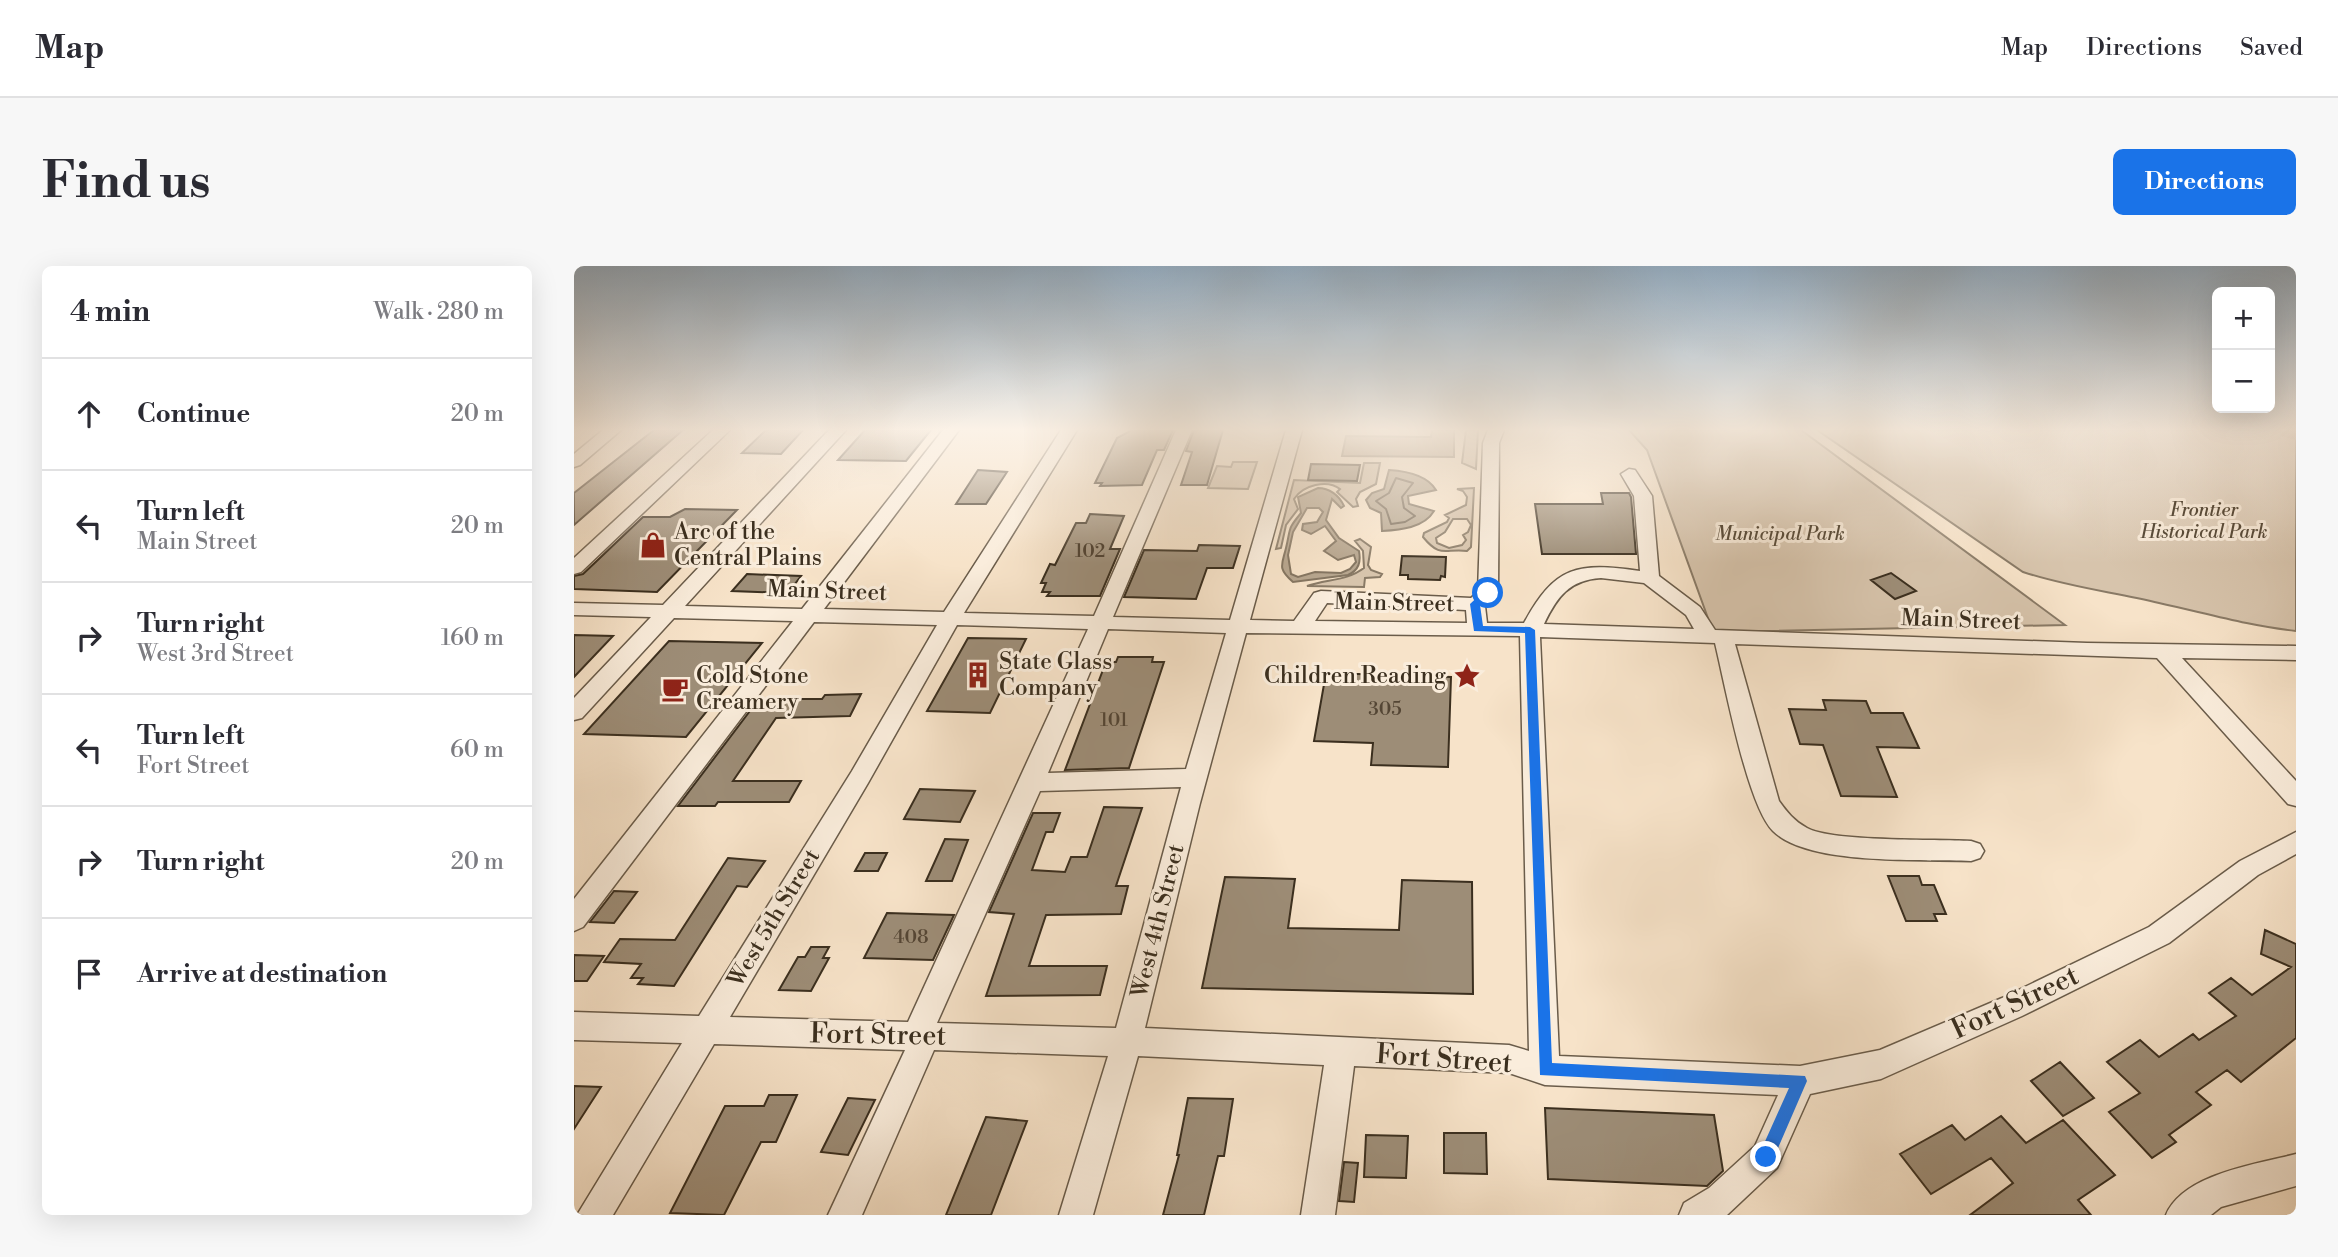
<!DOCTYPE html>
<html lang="en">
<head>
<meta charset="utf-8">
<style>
  :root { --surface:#fff; --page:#f7f7f7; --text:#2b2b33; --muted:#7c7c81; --line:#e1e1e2; --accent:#1a73e8 }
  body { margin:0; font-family:"Libre Bodoni",serif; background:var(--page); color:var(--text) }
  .controls { position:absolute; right:21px; top:21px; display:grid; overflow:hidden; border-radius:10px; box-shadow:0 7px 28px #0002 }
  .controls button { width:63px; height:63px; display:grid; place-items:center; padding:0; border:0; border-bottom:2px solid var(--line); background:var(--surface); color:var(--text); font:35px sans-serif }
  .stop { position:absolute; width:21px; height:21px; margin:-16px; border:5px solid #1a73e8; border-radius:50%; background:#fff }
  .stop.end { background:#1a73e8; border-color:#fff; box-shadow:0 2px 7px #0008 }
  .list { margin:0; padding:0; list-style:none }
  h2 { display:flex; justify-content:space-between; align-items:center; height:91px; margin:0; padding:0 28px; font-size:30px }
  h2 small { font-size:23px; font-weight:400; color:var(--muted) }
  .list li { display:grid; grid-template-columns:46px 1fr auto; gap:21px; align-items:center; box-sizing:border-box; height:112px; padding:0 28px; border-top:2px solid var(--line) }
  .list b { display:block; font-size:26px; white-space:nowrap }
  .list p { margin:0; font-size:23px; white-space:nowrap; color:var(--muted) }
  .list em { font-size:23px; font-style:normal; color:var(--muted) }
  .icon { flex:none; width:38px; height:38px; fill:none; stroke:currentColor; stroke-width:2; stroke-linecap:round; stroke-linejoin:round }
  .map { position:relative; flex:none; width:1722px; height:949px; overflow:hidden; border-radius:10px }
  header { display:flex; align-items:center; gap:42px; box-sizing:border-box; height:98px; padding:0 35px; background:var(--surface); border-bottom:2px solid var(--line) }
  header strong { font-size:33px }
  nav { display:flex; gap:38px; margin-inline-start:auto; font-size:24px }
  .intro { display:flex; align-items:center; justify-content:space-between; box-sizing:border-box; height:168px; padding:0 42px }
  h1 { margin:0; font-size:49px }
  .button { padding:18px 32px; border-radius:10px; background:var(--accent); color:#fff; font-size:24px; font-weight:700 }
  main { display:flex; gap:42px; padding:0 42px }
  aside { flex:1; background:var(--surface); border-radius:10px; box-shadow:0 7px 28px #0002 }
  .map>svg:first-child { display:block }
  .green { fill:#d7c4ac; stroke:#897a66; stroke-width:2; fill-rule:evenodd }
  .water { fill:#b7a68f; stroke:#857662; stroke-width:2; fill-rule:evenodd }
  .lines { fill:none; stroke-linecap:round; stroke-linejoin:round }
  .shore { stroke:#796a57; stroke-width:2 }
  .river { fill:#b7a68f; fill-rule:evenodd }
  .building { fill:#9d8d77; stroke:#3b2f1f; stroke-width:2 }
  .minor-casing { stroke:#6a5c4a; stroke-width:3 }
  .minor { fill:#faeddc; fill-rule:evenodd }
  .route { fill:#1a73e8 }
  .labels { text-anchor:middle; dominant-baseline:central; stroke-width:6; stroke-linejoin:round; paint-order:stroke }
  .far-park-label { font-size:19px; font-style:italic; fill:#5a4d3b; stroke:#faeddc }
  .number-label { font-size:19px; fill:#544635 }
  .poi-label { font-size:23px; fill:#3b2f1f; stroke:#faeddc; text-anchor:start }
  .street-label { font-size:23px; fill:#3b2f1f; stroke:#faeddc }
  .near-street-label { font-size:28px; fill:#3b2f1f; stroke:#faeddc }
</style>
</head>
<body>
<header>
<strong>Map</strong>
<nav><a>Map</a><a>Directions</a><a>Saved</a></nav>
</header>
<div class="intro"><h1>Find us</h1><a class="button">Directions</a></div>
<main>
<aside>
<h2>4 min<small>Walk · 280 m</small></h2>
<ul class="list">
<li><svg class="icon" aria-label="ahead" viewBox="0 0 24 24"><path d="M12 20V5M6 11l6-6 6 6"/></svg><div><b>Continue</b></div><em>20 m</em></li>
<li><svg class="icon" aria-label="left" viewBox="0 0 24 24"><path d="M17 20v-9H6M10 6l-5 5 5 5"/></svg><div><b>Turn left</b><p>Main Street</p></div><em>20 m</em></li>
<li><svg class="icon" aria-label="right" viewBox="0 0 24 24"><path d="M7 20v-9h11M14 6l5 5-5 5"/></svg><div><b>Turn right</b><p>West 3rd Street</p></div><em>160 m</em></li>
<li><svg class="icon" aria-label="left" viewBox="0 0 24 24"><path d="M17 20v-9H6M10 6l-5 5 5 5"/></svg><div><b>Turn left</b><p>Fort Street</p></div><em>60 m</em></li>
<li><svg class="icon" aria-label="right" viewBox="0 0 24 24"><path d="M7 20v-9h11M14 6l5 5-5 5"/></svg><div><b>Turn right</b></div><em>20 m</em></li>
<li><svg class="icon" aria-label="arrive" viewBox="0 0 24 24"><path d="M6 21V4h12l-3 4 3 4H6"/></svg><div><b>Arrive at destination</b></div></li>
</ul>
</aside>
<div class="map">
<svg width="1722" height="949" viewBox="0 0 1722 949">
  <rect width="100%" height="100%" fill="#f7e3c9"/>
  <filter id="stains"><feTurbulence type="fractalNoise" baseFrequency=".00286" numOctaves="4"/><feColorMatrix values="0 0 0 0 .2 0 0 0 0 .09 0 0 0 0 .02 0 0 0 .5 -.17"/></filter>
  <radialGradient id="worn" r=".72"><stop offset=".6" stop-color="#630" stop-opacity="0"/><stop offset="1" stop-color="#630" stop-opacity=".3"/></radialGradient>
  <!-- green -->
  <path class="green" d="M 892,164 L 904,164 L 902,203 L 888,197 Z
    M 1055,164 L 1227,164 L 1491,359 L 1139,366 L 1073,184 Z
    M 1243,164 L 1722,164 L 1722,365 C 1675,360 1631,347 1585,337 C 1539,326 1494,321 1449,306 Z
    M 659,196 L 683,196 L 674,223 L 634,222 L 643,200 L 657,201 Z
    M 790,197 L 806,197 L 802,218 L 786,226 L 782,233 L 784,240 L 779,241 L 763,226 L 766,223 C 753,213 729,219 720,233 L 724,243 L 712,259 L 707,282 L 702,283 L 720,214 L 786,217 Z
    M 900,222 L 897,281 L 893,285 C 871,282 867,293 849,271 L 850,267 L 873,256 L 875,252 L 871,249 L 892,239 L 893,231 L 889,225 L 883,223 ZM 879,253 L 893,253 L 897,259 L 894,266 L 889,269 L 892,274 L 888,279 L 875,282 L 863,277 L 862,272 L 871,266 Z
    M 786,273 L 797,281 L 794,299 L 797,304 L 808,308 L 806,311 L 791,312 L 790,321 L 733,320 C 753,313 773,315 790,302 L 789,285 L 781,275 Z"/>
  <!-- water -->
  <path class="water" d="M 858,164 L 880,164 L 880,191 L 768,190 L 772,170 L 857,171 Z
    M 815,204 C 831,205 853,209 862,224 L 834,230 L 835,238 L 860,245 C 850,262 826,264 808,265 L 807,247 L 796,242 L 792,234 L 798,227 L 810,223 Z
    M 744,222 C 755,222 765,229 770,240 L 767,242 L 758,233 L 752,254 L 765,272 L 785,285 C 787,296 785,304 774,309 L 719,316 C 703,302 708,299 712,282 C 717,261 713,264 727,247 L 724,231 ZM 733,242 L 745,242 L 749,246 L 743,256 L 729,258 L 728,264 L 737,268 L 751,260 L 762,275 L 750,285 L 764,294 L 780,289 L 782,296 L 776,303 L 767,307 L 741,306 L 724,311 L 717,308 L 714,289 L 719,266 Z"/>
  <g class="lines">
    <!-- shore -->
    <path class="shore" d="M 822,212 L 839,217 L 828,231 L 830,242 L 841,250 L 831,256 L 817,258 L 812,243 L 802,235 L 815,227 Z"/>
    <!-- river -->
    <path class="river" d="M 1704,164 L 1722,164 L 1722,174 L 1708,170 Z"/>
  </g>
  <!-- building -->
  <path class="building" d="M 80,164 L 109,164 L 0,259 L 0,227 Z
    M 192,164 L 229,164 L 207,188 L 168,187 Z
    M 291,164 L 357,164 L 332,195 L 264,194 Z
    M 558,164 L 599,164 L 590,184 L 583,184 L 568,219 L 526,220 L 528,217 L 521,217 L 543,172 Z
    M 620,164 L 649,164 L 633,219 L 607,219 L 618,186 L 612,185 Z
    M 737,198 L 786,199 L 783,215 L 734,214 Z
    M 404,204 L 433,206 L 412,238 L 382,238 Z
    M 1027,227 L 1055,227 L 1057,231 L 1062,288 L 968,288 L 961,238 L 1029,238 Z
    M 111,243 L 163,244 L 83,326 L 0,323 L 0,310 L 9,308 L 69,251 L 96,251 Z
    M 516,248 L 550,250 L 536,283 L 546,283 L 526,330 L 473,330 L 476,326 L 468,326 L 472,317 L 467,317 L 476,298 L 481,299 L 502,257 L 512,257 Z
    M 625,279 L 666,280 L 659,302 L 633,302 L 622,333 L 550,331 L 570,284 L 623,285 Z
    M 828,290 L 872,291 L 871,311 L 867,310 L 866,314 L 834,313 L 834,309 L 826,309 Z
    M 1317,307 L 1342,325 L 1321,333 L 1297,314 Z
    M 173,308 L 227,310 L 214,327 L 158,325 Z
    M 0,369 L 39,370 L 0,411 Z
    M 394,372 L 452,373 L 416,447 L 353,445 Z
    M 95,375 L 188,377 L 112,471 L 10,468 Z
    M 544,391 L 579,391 L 578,396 L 590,396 L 555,502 L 491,504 L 532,396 L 542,396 Z
    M 752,407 L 877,411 L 874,501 L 797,499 L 799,477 L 740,475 Z
    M 287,428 L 276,450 L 202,452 L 159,515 L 227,515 L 215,536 L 144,536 L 141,540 L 104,540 L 185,433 L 248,433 L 251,429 Z
    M 1249,434 L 1292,435 L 1297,447 L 1329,447 L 1345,482 L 1303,481 L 1323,531 L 1267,530 L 1249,479 L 1226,478 L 1215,443 L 1252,444 Z
    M 346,523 L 401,525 L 386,556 L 330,553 Z
    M 530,541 L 568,542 L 542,620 L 554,620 L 547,648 L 472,649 L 455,700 L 533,700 L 526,729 L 412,730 L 440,648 L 415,646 L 459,547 L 486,547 L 479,566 L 472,566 L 458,604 L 491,606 L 497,591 L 513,591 Z
    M 371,573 L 394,574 L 378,615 L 352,615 Z
    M 291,587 L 313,587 L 304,605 L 281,605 Z
    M 154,592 L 191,595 L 173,621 L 163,620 L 100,720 L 64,718 L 69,712 L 57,712 L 67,698 L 30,696 L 46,673 L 101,674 Z
    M 1314,610 L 1345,610 L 1348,619 L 1360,619 L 1372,648 L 1360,648 L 1363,655 L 1332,655 Z
    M 651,611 L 721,613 L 714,662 L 825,664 L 828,614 L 898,616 L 899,728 L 628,722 Z
    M 40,625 L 63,626 L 40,657 L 16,656 Z
    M 313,647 L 380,649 L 359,694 L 290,692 Z
    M 1691,664 L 1722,678 L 1722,772 L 1667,816 L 1653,804 L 1622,826 L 1637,839 L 1595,869 L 1602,876 L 1578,892 L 1535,846 L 1566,827 L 1533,796 L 1566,774 L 1585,791 L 1619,768 L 1625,774 L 1662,750 L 1635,727 L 1657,712 L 1678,729 L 1717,701 L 1687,688 Z
    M 237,681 L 255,681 L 249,692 L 255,692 L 237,725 L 205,724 L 224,691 L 231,691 Z
    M 0,689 L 30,690 L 13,715 L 0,715 Z
    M 1486,796 L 1520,832 L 1489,850 L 1457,815 Z
    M 0,820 L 27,821 L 0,863 Z
    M 195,829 L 223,829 L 202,876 L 187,876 L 150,949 L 96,947 L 151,840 L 190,840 Z
    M 274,832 L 301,834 L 274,889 L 247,886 Z
    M 614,832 L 659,833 L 650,890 L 644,890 L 630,949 L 589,949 L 605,889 L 603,889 Z
    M 971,842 L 1140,849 L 1149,905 L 1133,920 L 974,913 Z
    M 1427,850 L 1452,877 L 1489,854 L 1541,909 L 1504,934 L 1517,949 L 1396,949 L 1439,917 L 1417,892 L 1357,928 L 1326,888 L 1378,859 L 1391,874 Z
    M 412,851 L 453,855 L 417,949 L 372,949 Z
    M 870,867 L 912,867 L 913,908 L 870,907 Z
    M 792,869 L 834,870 L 832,912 L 790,911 Z
    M 770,896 L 784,897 L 780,936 L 765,935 Z"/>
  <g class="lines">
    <!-- minor casing -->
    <g class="minor-casing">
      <path id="minor" d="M 29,164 L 47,164 L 6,199 L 0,201 L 0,188 Z
        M 139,164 L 156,164 L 7,306 L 0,308 L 0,292 Z
        M 255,164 L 272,164 L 111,340 L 228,343 L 369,164 L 385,164 L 250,343 L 370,346 L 487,164 L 503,164 L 390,347 L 520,350 L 602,164 L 618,164 L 539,351 L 656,354 L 712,164 L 728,164 L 676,354 L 720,355 L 740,327 L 747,325 L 897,332 L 904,326 L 909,177 L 914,164 L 930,164 L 925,177 L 924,328 L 911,340 L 913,357 L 950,357 C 981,300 1003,296 1066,305 L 1060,230 L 1047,208 L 1055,203 L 1061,204 L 1078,230 L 1085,310 L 1126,341 L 1141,364 L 1513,377 L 1722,380 L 1722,394 L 1608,392 L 1722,515 L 1722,540 L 1714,538 L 1583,392 L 1161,378 L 1205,535 C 1213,546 1220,555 1233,562 C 1259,576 1362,573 1397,575 L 1406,578 L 1410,585 L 1406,592 L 1397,595 C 1348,593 1234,600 1199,565 C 1173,539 1151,418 1141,377 L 966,371 L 985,790 L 1226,800 L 1306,784 L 1428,732 L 1575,661 L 1666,595 L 1722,566 L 1722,588 L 1684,609 L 1595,677 L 1448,750 L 1307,813 L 1236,828 L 1203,902 L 1153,949 L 1105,949 L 1110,937 L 1135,922 L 1181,880 L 1204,829 L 971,819 L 935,807 L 780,800 L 761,949 L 727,949 L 750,799 L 564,790 L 519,949 L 485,949 L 534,790 L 360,784 L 288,949 L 254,949 L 331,784 L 140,778 L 39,949 L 3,949 L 108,777 L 0,774 L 0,746 L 125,750 L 278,505 L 363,359 L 240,356 L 9,661 L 0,665 L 0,633 L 219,355 L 100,352 L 8,452 L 0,454 L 0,432 L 77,351 L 0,349 L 0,337 L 89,339 ZM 1027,312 L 1070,317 L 1112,349 L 1120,363 L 970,358 C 983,331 995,314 1027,312 ZM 753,337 L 892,344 L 893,357 L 741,355 ZM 383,359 L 514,363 L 334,756 L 156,751 L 294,517 ZM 534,363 L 652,367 L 612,503 L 474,507 ZM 672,367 L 946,370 L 955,785 L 935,779 L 571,762 L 626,537 ZM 607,521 L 542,762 L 363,757 L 466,525 Z
        M 1722,888 L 1722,920 L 1647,941 L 1637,949 L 1592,949 C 1609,908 1683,898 1722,888 Z"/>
    </g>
    <!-- minor -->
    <use href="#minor" class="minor"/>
  </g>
  <!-- sky -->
  <linearGradient id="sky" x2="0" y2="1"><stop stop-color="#94aec4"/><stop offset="0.55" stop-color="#fbf2e7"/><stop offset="1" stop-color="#fbf2e7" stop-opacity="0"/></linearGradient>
  <rect width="1722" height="297" fill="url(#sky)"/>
  <!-- route -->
  <path class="route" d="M 910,325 L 919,327 L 906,339 L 909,360 L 956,361 L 961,364 L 978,797 L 1231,810 L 1233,815 L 1198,896 L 1192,899 L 1186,896 L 1184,891 L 1215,822 L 966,809 L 951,367 L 900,365 L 896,338 Z"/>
  <!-- icons -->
  <defs>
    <g id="shop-bare" transform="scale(2.1)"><path d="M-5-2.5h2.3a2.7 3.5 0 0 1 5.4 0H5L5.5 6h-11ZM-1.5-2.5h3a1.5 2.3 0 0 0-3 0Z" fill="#8f2418" stroke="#faeddc" stroke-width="2.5" paint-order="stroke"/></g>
    <g id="building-bare" transform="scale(2.1)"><path d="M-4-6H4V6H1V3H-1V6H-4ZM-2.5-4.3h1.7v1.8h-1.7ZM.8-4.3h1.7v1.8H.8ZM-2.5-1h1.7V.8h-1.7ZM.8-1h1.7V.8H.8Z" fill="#8f2418" stroke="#faeddc" stroke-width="2.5" paint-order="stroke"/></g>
    <g id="sight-bare" transform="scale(2.1)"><path d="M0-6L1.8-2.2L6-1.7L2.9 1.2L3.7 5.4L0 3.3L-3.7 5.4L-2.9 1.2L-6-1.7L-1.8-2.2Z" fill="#8f2418" stroke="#faeddc" stroke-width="2.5" paint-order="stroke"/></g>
    <g id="cafe-bare" transform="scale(2.1)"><path d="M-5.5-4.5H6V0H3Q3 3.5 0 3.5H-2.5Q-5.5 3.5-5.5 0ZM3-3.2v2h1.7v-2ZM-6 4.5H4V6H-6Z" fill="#8f2418" stroke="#faeddc" stroke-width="2.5" paint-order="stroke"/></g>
  </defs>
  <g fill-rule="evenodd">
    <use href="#shop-bare" x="79" y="279"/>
    <use href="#building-bare" x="404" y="409"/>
    <use href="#sight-bare" x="893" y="410"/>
    <use href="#cafe-bare" x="101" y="423"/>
  </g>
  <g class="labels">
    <!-- far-park labels -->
    <g class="far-park-label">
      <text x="1630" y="244">Frontier<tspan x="1630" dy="22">Historical Park</tspan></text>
      <text x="1206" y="268">Municipal Park</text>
    </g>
    <!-- number labels -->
    <g class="number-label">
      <text x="516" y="285">102</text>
      <text x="811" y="443">305</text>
      <text x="540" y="454">101</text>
      <text x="337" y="671">408</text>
    </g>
    <!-- poi labels -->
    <g class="poi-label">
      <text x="100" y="266">Arc of the<tspan x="100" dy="26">Central Plains</tspan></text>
      <text x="425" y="396">State Glass<tspan x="425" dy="26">Company</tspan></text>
      <text x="122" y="410">Cold Stone<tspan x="122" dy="26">Creamery</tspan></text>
      <text x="872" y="410" text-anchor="end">Children Reading</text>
    </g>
    <!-- street labels -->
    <g class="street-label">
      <text transform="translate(253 325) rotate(2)">Main Street</text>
      <text transform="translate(820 337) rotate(1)">Main Street</text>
      <text transform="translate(1387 354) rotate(2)">Main Street</text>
      <text transform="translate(200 652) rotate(-59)">West 5th Street</text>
      <text transform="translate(584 655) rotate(-76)">West 4th Street</text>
    </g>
    <!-- near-street labels -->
    <g class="near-street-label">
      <text transform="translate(1441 737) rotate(-25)">Fort Street</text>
      <text transform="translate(304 769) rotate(1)">Fort Street</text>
      <text transform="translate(870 793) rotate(4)">Fort Street</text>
    </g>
  </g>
  <rect width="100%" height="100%" filter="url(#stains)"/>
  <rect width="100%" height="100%" fill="url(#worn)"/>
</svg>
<div class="controls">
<button>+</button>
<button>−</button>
</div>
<div class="stop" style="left:914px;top:327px"></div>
<div class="stop end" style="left:1192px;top:891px"></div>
</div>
</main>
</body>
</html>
